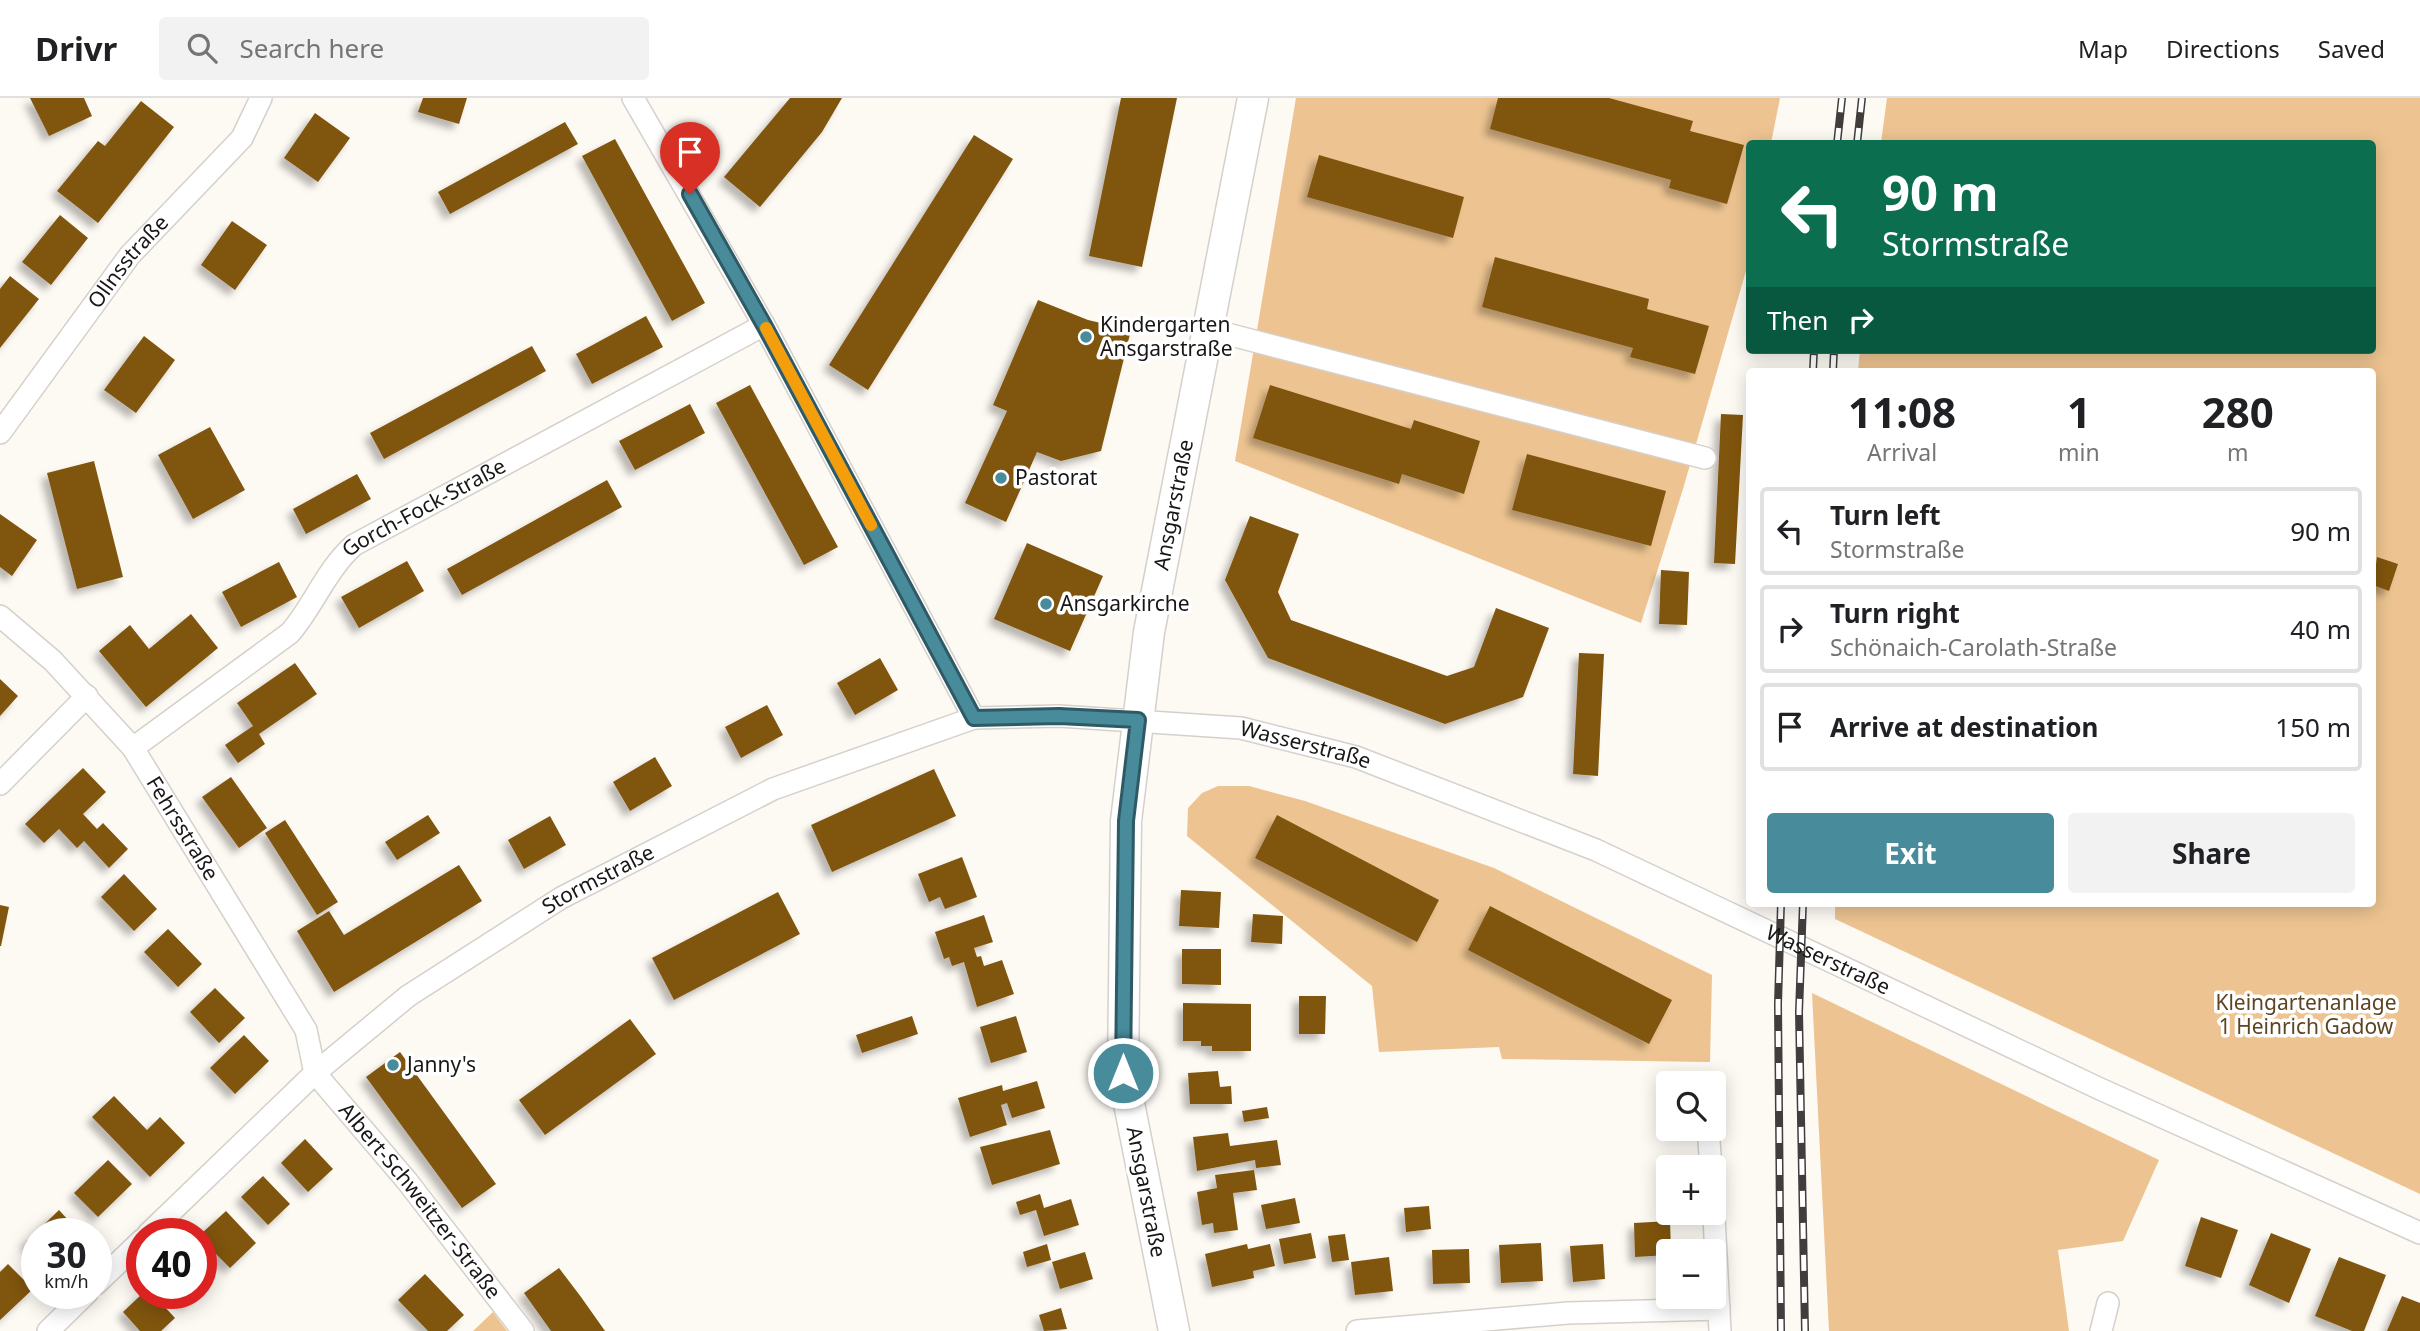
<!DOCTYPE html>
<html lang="en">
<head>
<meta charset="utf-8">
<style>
  :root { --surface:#fff; --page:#f2f2f2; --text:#202124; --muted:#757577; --line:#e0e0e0; --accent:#488b9b }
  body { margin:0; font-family:"Noto Sans",sans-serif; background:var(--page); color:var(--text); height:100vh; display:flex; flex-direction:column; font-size:26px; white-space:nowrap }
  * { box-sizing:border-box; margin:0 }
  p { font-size:23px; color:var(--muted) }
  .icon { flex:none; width:38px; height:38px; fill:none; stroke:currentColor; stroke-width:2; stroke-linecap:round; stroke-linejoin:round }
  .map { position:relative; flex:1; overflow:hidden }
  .sheet { position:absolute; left:1746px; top:270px; width:630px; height:539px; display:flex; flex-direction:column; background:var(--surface); border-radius:7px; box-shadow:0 4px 18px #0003 }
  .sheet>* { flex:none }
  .hud { position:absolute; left:1746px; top:42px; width:630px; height:214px; border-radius:7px; box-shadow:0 4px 18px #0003; background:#0b6e4f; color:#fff; overflow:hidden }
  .controls { position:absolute; left:1656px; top:973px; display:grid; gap:14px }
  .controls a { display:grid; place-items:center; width:70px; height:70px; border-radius:7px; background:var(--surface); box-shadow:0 4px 18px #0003; font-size:35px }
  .speed { position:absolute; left:21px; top:1120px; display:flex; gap:14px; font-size:35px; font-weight:700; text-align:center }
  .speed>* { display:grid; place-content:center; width:91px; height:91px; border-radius:50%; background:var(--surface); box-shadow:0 4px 18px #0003; line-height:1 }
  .speed small { font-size:18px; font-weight:400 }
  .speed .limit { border:10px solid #d22; background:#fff; color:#111 }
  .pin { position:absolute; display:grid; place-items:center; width:60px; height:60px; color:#fff; margin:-72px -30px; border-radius:50% 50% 50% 0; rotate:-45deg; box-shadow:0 0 7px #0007 }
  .pin .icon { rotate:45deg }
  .me { position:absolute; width:77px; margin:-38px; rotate:0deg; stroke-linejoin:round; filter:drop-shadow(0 0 5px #0008) }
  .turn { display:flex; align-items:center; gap:24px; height:147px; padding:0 21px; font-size:32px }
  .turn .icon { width:91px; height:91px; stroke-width:2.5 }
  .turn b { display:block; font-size:49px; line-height:60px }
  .then { display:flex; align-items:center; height:66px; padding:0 21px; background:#0003; gap:14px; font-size:26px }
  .eta { display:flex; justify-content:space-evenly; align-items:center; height:119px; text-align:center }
  .eta b { font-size:42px; font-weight:700; line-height:49px }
  .button { display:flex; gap:14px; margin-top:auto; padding:14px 21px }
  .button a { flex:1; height:80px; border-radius:7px; background:var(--accent); color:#fff; font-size:28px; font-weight:700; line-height:80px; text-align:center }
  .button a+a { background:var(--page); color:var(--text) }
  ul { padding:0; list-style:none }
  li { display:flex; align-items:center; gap:21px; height:88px; margin:0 14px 10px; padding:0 7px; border:4px solid var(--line); border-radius:7px }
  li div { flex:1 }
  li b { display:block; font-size:26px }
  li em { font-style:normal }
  header { display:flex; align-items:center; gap:42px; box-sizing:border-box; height:98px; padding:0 35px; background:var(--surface); border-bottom:2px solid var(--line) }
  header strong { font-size:33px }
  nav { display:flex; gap:38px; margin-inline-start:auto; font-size:24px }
  .search { width:490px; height:63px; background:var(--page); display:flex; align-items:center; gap:18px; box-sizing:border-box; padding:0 24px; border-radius:7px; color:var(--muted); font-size:26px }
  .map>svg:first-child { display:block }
  .green { fill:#edc491 }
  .building { fill:#80550f; filter:url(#shadow) }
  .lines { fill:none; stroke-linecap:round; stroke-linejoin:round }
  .street-casing { stroke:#d5d0cb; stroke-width:24 }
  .secondary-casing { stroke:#d5d0cb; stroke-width:33 }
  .street { stroke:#fff; stroke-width:21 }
  .secondary { stroke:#fff; stroke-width:30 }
  .rail-casing { stroke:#403d3c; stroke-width:8 }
  .rail { stroke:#fff; stroke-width:5; stroke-dasharray:16; stroke-linecap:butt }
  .route-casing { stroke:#2f5a65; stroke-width:18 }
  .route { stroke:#488b9b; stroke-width:12 }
  .slow { stroke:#f59e0b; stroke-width:12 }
  .poi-dot { fill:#488b9b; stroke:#fff; stroke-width:2.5 }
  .labels { text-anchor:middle; stroke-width:7; stroke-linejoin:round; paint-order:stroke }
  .street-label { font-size:21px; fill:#191716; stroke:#fff }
  .poi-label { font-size:21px; fill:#191716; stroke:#fff; text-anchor:start }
  .park-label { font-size:21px; fill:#5d4422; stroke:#fff }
</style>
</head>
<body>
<header>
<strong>Drivr</strong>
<div class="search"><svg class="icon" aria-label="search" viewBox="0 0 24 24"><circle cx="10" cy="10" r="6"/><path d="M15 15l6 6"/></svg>Search here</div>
<nav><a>Map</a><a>Directions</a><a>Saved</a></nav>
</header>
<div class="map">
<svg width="2420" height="1233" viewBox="0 0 2420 1233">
  <defs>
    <filter id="shadow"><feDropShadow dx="-6" dy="6" stdDeviation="3.5" flood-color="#0004"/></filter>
  </defs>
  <rect width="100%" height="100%" fill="#fdf9f3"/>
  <!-- green -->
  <path class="green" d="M 1296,0 L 1780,0 L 1771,45 L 1750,46 L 1748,166 L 1683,391 L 1641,525 L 1235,363 Z
    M 1887,0 L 2420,0 L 2420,1096 L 1835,821 L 1835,805 L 2373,805 L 2373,273 L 1858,273 L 1860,252 L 2373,252 L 2373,46 L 1881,45 Z
    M 1218,688 L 1249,688 L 1305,703 L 1494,770 L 1712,877 L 1710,964 L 1502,961 L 1499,949 L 1379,954 L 1372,888 L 1187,738 L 1188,710 L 1202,695 Z
    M 1812,895 L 2159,1062 L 2123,1143 L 2058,1152 L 2069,1233 L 1829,1233 Z
    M 493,1214 L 507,1233 L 473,1233 Z"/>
  <!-- building -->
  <path class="building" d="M 30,0 L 84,0 L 92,18 L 49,38 Z
    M 423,0 L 467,0 L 459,26 L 418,14 Z
    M 790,0 L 842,0 L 822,34 L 760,109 L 724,79 Z
    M 1121,0 L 1177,0 L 1142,169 L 1089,158 Z
    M 1498,0 L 1609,0 L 1693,23 L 1690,33 L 1744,47 L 1727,106 L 1669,90 L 1671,82 L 1490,31 Z
    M 141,3 L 174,29 L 98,125 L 57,93 L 98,43 L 105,48 Z
    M 315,15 L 350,40 L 318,84 L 284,60 Z
    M 565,24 L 578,46 L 450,116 L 438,94 Z
    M 974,37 L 1013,61 L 868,292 L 829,267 Z
    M 615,41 L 705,205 L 672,223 L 582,58 Z
    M 1319,57 L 1464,99 L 1453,140 L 1307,99 Z
    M 60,117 L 88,140 L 51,187 L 22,164 Z
    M 232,123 L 267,147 L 235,192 L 201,167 Z
    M 1495,159 L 1649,201 L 1647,211 L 1709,228 L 1695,276 L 1630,259 L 1633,250 L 1482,209 Z
    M 10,178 L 39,201 L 0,250 L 0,191 Z
    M 1038,202 L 1088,222 L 1131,232 L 1101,353 L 1061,363 L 1037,354 L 1006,424 L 965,405 L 1007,313 L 993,307 Z
    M 646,218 L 663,249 L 592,286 L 576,256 Z
    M 144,238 L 175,262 L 136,315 L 104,292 Z
    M 532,248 L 546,273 L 384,361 L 370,335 Z
    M 750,287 L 838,449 L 804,467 L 716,305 Z
    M 1270,287 L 1411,331 L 1414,322 L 1480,343 L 1464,396 L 1402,376 L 1399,386 L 1253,340 Z
    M 690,306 L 705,335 L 635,372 L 619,343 Z
    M 1721,316 L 1743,317 L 1735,466 L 1714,465 Z
    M 210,329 L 245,392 L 193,421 L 158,357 Z
    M 1527,356 L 1666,393 L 1651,448 L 1512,412 Z
    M 94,363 L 123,479 L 77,491 L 47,375 Z
    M 357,376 L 371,401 L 306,436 L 293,411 Z
    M 607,382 L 622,409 L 462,497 L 447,471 Z
    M 0,416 L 37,442 L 12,478 L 0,469 Z
    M 1250,418 L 1299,436 L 1278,494 L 1291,522 L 1447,578 L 1474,569 L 1496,510 L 1549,530 L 1523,599 L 1445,626 L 1268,560 L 1225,482 Z
    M 1027,445 L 1103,478 L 1070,553 L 994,521 Z
    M 2377,459 L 2398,466 L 2389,493 L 2373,487 Z
    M 407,463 L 424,493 L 359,530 L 341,499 Z
    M 279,464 L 297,499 L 241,529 L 222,494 Z
    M 1661,472 L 1689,474 L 1687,527 L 1659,526 Z
    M 191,516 L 218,550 L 146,609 L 99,553 L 130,527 L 149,551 Z
    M 1579,555 L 1604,556 L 1598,678 L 1573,676 Z
    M 880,560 L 898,592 L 855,617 L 837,585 Z
    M 295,565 L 317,596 L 259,636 L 265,646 L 238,665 L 225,647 L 253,628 L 237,605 Z
    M 0,581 L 18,598 L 0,618 Z
    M 767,607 L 783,637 L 741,660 L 725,629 Z
    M 655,659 L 672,688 L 630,713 L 613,684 Z
    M 83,670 L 106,694 L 83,716 L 97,731 L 103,725 L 128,751 L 109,770 L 84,743 L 77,750 L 59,731 L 44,745 L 25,726 Z
    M 934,671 L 956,718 L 832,774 L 811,727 Z
    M 231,679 L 267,730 L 239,750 L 202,699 Z
    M 428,717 L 440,735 L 397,762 L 385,744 Z
    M 1277,717 L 1439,802 L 1417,844 L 1255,760 Z
    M 550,718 L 566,747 L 524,771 L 508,742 Z
    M 285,722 L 338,804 L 317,817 L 265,735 Z
    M 962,759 L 977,799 L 945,811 L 940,799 L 929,804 L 918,776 Z
    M 459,767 L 482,803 L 334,894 L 297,833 L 329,813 L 344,837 Z
    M 124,776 L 157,811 L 134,833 L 101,799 Z
    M 1181,792 L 1221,794 L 1219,830 L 1179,828 Z
    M 778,794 L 800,836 L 674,902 L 652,860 Z
    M 0,807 L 9,809 L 1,848 L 0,848 Z
    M 1490,808 L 1672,902 L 1649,946 L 1468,852 Z
    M 1253,816 L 1283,818 L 1282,846 L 1251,844 Z
    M 984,817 L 993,844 L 974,850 L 977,859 L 981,858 L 984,868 L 1002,862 L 1014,896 L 977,909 L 964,864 L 952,868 L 949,859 L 944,861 L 935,834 Z
    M 168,831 L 202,866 L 178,889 L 144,854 Z
    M 1182,851 L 1221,851 L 1221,887 L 1182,886 Z
    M 215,890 L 245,920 L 219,945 L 190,914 Z
    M 1299,898 L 1326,898 L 1325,936 L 1299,936 Z
    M 1183,905 L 1251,906 L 1251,953 L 1212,953 L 1212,948 L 1201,948 L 1201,943 L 1183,943 Z
    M 912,918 L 918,936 L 862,955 L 856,937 Z
    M 1016,918 L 1027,954 L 991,965 L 980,929 Z
    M 630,921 L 656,956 L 545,1037 L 519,1002 Z
    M 244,937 L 269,963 L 235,996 L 210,970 Z
    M 400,954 L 496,1086 L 462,1110 L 366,979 Z
    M 1218,973 L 1220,989 L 1231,988 L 1232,1006 L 1190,1006 L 1188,975 Z
    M 1037,983 L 1045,1010 L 1012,1020 L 1007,1005 L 1001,1007 L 1007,1027 L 970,1039 L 958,1000 L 1002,987 L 1003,993 Z
    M 114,998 L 147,1032 L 160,1019 L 185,1045 L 150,1079 L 92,1019 Z
    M 1267,1009 L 1269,1020 L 1244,1024 L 1242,1013 Z
    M 1050,1032 L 1060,1066 L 992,1087 L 980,1049 Z
    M 1228,1035 L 1230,1048 L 1277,1042 L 1281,1067 L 1256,1070 L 1255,1062 L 1197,1073 L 1193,1039 Z
    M 305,1041 L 333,1071 L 308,1094 L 281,1065 Z
    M 108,1062 L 132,1086 L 98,1119 L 74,1095 Z
    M 1254,1072 L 1257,1092 L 1233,1095 L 1238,1132 L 1214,1135 L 1213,1125 L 1202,1127 L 1197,1094 L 1217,1090 L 1215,1077 Z
    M 263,1078 L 290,1106 L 268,1127 L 241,1099 Z
    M 1040,1096 L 1044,1110 L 1071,1101 L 1079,1127 L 1044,1138 L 1036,1112 L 1020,1117 L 1016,1104 Z
    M 1295,1100 L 1300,1125 L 1266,1131 L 1261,1107 Z
    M 1429,1108 L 1431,1131 L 1406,1134 L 1404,1110 Z
    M 59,1112 L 81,1136 L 37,1136 L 37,1155 L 26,1144 Z
    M 226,1113 L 256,1145 L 230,1170 L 201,1141 L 201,1136 Z
    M 2201,1119 L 2238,1132 L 2221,1180 L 2185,1168 Z
    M 1670,1123 L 1671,1153 L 1668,1153 L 1668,1157 L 1635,1159 L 1634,1125 Z
    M 1311,1135 L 1316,1160 L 1284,1166 L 1279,1141 Z
    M 2271,1135 L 2311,1151 L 2289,1205 L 2249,1187 Z
    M 1345,1136 L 1349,1162 L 1332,1164 L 1328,1138 Z
    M 1541,1145 L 1543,1183 L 1501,1185 L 1499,1147 Z
    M 1047,1146 L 1051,1162 L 1027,1169 L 1023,1154 Z
    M 1247,1146 L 1248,1151 L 1270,1146 L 1275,1168 L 1253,1173 L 1254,1180 L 1212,1189 L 1205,1156 Z
    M 1603,1146 L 1605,1181 L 1573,1184 L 1570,1148 Z
    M 1469,1151 L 1470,1185 L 1433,1186 L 1432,1152 Z
    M 1085,1154 L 1093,1181 L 1060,1191 L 1052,1164 Z
    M 1389,1159 L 1393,1193 L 1355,1197 L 1351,1164 Z
    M 2339,1159 L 2386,1177 L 2364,1233 L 2352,1233 L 2315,1218 Z
    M 8,1166 L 33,1191 L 0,1222 L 0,1174 Z
    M 559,1170 L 581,1199 L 605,1233 L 551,1233 L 524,1195 Z
    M 425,1176 L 464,1217 L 447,1233 L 428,1233 L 398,1202 Z
    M 143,1195 L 152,1195 L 175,1220 L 161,1233 L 140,1233 L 123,1214 Z
    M 177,1195 L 197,1195 L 186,1206 Z
    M 2402,1198 L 2420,1205 L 2420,1233 L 2387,1233 Z
    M 1061,1210 L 1067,1231 L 1044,1233 L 1039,1217 Z"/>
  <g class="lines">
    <!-- street casing -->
    <g class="street-casing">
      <g id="street">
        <path d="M 633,0 L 764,227 L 974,620"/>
        <path d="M 1208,231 L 1705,360"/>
        <path id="s1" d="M 0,335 L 130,157 L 242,40 L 261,0"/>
        <path id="s2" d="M 0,518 L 53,563 L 133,650 L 306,932 L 315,975 L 407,1083 L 523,1233"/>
        <path id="s3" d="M 133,650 L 290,535 C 314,507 326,472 354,447 L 764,227"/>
        <path d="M 0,686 L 87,598"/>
        <path d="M 1708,1031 L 1711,1069"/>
        <path d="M 1713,1100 L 1720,1233"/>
        <path id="s4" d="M 148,1136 L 315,975 L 408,898 L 561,800 L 773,691 L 974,620 L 1059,618 L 1241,630 L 1356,659 L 1596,752 L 2098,990 L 2420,1135"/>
        <path d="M 96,1186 L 142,1142"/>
        <path d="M 48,1233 L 87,1195"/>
        <path d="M 1357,1233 L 1568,1215 L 1719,1211"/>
        <path d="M 2101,1233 L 2108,1205"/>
      </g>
    </g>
    <!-- secondary casing -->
    <g class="secondary-casing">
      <g id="secondary">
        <path id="s5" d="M 1174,1233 L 1123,975 L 1126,723 L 1149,534 L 1253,0"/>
      </g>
    </g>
    <!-- street -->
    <use href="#street" class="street"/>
    <!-- secondary -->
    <use href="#secondary" class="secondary"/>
    <!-- rail casing -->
    <g class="rail-casing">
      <path id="rail" d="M 1837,46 L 1842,0
        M 1857,46 L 1862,0
        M 1813,273 L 1814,252
        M 1833,273 L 1834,252
        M 1781,805 L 1778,906 L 1781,1233
        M 1803,805 L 1799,914 L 1805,1233"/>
    </g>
    <!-- rail -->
    <use href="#rail" class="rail"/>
  </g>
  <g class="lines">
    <!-- route casing -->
    <g class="route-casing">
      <path id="route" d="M 690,96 L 764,227 L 974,620 L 1059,618 L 1138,622 L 1126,723 L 1123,975"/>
    </g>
    <!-- route -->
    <use href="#route" class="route"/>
    <!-- slow -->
    <path class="slow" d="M 766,230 L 871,427"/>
  </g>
  <!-- markers -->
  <g class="poi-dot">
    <circle cx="1086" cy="239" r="7"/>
    <circle cx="1001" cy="380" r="7"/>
    <circle cx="1046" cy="506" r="7"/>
    <circle cx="393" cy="967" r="7"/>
  </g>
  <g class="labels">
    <!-- street labels -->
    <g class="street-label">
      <text dy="7" stroke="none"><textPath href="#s1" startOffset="214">Ollnsstraße</textPath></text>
      <text dy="7" stroke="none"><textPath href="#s5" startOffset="835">Ansgarstraße</textPath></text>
      <text dy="7" stroke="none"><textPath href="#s3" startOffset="383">Gorch-Fock-Straße</textPath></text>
      <text dy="7" stroke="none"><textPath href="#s4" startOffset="1320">Wasserstraße</textPath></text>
      <text dy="7" stroke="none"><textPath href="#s2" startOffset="282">Fehrsstraße</textPath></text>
      <text dy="7" stroke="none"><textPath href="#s4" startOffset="576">Stormstraße</textPath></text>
      <text dy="7" stroke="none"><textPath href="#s4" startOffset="1886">Wasserstraße</textPath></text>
      <text transform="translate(1146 1094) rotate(79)" y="7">Ansgarstraße</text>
      <text dy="7" stroke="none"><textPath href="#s2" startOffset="728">Albert-Schweitzer-Straße</textPath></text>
    </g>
    <!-- poi labels -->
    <g class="poi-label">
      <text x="1100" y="234">Kindergarten<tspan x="1100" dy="24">Ansgarstraße</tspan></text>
      <text x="1015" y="387">Pastorat</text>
      <text x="1060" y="513">Ansgarkirche</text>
      <text x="407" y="974">Janny's</text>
    </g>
    <!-- park labels -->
    <g class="park-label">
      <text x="2306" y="912">Kleingartenanlage<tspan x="2306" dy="24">1 Heinrich Gadow</tspan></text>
    </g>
  </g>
</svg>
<div class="controls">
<a><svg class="icon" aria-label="search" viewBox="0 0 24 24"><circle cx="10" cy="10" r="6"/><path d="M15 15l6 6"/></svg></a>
<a>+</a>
<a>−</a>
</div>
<div class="speed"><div>30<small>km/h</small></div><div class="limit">40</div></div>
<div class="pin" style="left:690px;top:96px;background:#d93025"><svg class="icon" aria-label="arrive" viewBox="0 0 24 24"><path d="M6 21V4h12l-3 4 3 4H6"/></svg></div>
<svg class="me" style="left:1123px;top:975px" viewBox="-20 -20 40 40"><circle r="17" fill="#488b9b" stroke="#fff" stroke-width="3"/><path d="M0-11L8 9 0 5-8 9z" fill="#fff"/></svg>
<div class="hud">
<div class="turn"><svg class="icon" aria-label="left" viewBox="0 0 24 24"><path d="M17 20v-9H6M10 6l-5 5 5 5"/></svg><div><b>90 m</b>Stormstraße</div></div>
<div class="then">Then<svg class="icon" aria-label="right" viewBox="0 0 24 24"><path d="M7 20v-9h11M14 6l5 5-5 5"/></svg></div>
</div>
<section class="sheet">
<div class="eta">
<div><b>11:08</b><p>Arrival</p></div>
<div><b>1</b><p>min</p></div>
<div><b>280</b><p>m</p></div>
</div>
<ul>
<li><svg class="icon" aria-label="left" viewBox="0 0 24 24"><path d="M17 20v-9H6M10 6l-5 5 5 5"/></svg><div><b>Turn left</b><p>Stormstraße</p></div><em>90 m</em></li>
<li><svg class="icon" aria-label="right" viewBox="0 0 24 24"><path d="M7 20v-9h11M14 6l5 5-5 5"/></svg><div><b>Turn right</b><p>Schönaich-Carolath-Straße</p></div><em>40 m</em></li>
<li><svg class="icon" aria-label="arrive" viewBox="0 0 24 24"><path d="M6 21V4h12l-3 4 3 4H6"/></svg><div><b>Arrive at destination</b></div><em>150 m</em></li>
</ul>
<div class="button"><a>Exit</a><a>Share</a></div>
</section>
</div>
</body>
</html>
